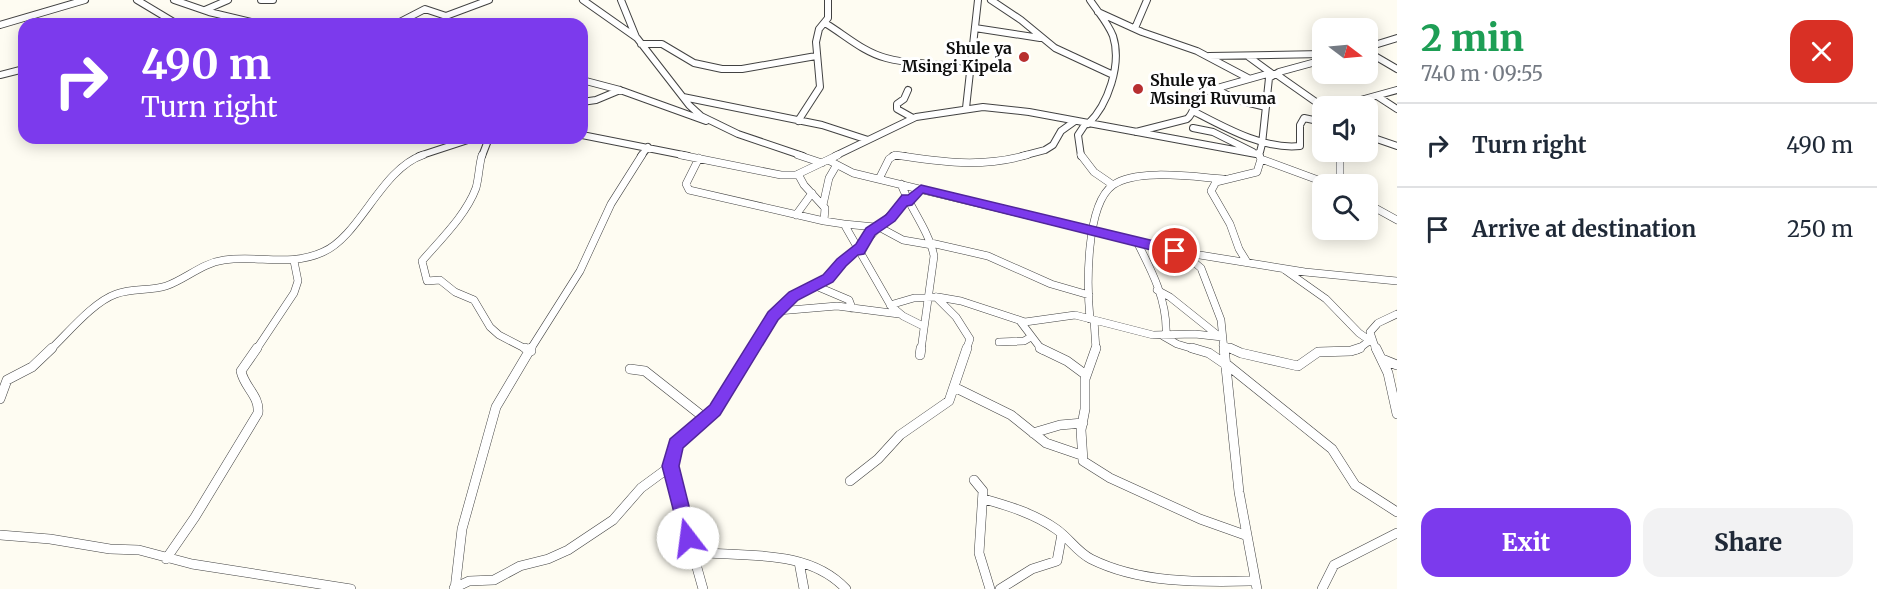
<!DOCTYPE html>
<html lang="en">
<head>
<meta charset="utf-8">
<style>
  :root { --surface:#fff; --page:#f2f2f3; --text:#1f2937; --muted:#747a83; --line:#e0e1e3; --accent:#7c3aed }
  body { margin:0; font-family:Merriweather,serif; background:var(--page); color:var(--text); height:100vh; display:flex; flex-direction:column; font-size:22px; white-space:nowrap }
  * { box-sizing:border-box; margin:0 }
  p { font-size:20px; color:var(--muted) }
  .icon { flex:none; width:33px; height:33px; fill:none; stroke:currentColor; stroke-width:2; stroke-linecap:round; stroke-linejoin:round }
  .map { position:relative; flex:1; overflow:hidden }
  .drawer { display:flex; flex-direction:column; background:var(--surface); width:480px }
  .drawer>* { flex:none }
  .hud { position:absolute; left:18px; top:18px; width:570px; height:126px; border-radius:18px; box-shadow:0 3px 15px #0003; background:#7c3aed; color:#fff; overflow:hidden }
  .needle { width:39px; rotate:106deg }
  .buttons { position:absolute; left:1312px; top:18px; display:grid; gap:12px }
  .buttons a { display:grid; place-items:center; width:66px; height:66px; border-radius:12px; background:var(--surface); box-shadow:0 3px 15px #0003; font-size:30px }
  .pin { position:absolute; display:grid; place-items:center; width:51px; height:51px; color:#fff; margin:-26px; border:3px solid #fff; border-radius:50%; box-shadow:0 2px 6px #0007 }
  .me { position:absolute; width:66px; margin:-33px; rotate:345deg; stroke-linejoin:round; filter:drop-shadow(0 0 4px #0008) }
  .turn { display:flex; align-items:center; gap:21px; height:126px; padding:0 24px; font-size:27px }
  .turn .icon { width:78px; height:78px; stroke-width:2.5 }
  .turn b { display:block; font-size:42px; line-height:51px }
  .round { display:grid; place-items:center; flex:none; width:63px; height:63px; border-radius:18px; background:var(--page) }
  .overview { display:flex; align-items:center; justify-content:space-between; height:102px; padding:0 24px }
  h1 { font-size:36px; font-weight:800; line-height:45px; color:#1e9e55 }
  .primary-button { display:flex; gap:12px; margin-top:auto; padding:12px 24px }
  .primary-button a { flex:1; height:69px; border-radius:18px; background:var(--accent); color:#fff; font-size:24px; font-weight:800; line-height:69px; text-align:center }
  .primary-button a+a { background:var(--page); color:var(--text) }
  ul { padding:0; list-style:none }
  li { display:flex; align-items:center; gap:18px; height:84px; padding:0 24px; border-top:2px solid var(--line) }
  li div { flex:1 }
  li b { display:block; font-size:22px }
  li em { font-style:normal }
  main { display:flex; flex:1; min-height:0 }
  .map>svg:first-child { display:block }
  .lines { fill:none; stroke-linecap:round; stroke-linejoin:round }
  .street-far2-casing { stroke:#424242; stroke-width:8 }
  .street-far1-casing { stroke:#424242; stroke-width:8 }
  .street-casing { stroke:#424242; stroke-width:10 }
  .street-far2 { stroke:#fff; stroke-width:6 }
  .street-far1 { stroke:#fff; stroke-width:7 }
  .street { stroke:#fff; stroke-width:9 }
  .route { fill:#7c3aed; stroke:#51269a; stroke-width:1.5 }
  .poi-dot { fill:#b72f30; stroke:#fff; stroke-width:2 }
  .labels { text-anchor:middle; stroke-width:6; stroke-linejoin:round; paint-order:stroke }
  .far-poi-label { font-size:16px; font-weight:bold; fill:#0f0f0f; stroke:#fff; text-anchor:end }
</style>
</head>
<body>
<main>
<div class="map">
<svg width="1397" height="589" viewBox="0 0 1397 589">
  <rect width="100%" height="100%" fill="#fefcf2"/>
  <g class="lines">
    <!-- street-far2 casing -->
    <g class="street-far2-casing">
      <path id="street-far2" d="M 137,0 L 177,24
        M 174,0 L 209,12 L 260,24
        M 261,0 L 273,0
        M 583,0 L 637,38 L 689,105 L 701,116 L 738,134 L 803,156
        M 621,0 L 636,37
        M 991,0 L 1021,20 L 1055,48 L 1111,74
        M 205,10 L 228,0
        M 1098,12 L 1142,32 L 1197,51 L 1248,78
        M 825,23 C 845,35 863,52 886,58 C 913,66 942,61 969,71
        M 396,24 L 425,9 L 446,16 L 489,0
        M 0,25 L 85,0
        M 975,28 L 1040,38
        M 1135,28 L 1147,0
        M 641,44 L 662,44 L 694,63 L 722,69 L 742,69 L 816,56
        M 1368,47 L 1397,38
        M 1368,52 L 1397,69
        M 1209,56 L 1323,54
        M 1249,57 L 1271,73
        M 0,75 L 24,69
        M 582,80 L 620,90 L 706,121
        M 1214,88 L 1237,100 L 1266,107
        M 908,90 L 904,99 L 897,104 L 897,109 L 913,118
        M 1377,96 L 1397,109
        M 683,97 L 822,125 L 868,140
        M 582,102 L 596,100 L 620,90
        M 1339,106 L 1397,90
        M 966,108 L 978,0
        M 1193,111 C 1224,127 1264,150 1300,146 L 1300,125 L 1304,118 L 1323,122
        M 798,121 L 820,87 L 816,42 L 819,29 L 828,18 L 828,0
        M 1088,124 C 1108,105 1122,64 1113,36 C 1108,23 1098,12 1090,0
        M 1193,128 L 1213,132 L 1253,152
        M 1136,132 L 1187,119 C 1196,112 1193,99 1203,92 L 1267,74 L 1276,74 L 1323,107
        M 582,135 L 688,156
        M 1368,136 L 1397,146
        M 1340,152 L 1340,156
        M 1259,154 L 1260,156
        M 419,156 L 474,138
        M 482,156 L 489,138
        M 641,156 L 648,147
        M 835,156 L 916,117 L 983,107 L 1029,112 L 1256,154 L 1260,152 L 1262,144 L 1269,78 L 1279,72 L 1323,60
        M 893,156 L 904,156
        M 1022,156 L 1045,150 L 1053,145 L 1061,131 L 1075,121
        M 1081,156 L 1078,135 L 1086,123"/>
    </g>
    <!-- street-far1 casing -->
    <g class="street-far1-casing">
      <path id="street-far1" d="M 482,155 C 479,165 479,177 476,188 C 466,215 441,239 422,261 L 427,281 L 440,280 L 455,292 L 474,300 L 490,327 L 499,335 L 528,350
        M 681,155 L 781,175 L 796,175 L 838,155
        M 798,155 L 822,163
        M 1081,155 L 1094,172 L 1113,185
        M 1340,155 L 1340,184
        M 699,158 L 686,184 L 689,190 L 824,221
        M 1261,159 L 1329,184
        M 828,160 L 853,173 L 1175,251 L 1305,272 L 1397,281
        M 798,174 L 804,185 L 825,208 L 824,221 L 844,224 L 891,306 L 903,316 L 923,326
        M 879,179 L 889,159 L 895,155 C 941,162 981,168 1027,155
        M 901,184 C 910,208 929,231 934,256 L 921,350
        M 1368,204 L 1397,220
        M 823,205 L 829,178 L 836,166
        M 796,215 L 812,193
        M 844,224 L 875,227
        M 877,226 L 903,240 L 932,245
        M 1137,242 C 1152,271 1168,302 1166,336
        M 931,243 L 988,256 L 1051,284 L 1089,295
        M 859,251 C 872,230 891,217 906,198
        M 1185,255 L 1201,268 L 1221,320 L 1224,350
        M 1247,262 L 1239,249 L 1230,224 L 1211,191 L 1216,182 L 1257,172 L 1261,159 L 1259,155
        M 1285,270 L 1326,299 L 1359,333 L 1372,342
        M 816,286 L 849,300 L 852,308
        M 1157,290 L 1170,297 L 1220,337
        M 936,297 L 956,317 L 970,339 L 966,350
        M 890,305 L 914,298 L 938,297 L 961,301 L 1025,322 L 1075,315 L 1153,335 L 1195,334 L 1222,337
        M 778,311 L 837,306 L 899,314
        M 1090,319 C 1087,288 1085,205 1113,185 C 1137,168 1195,177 1223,179
        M 1094,320 L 1096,350
        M 1020,321 L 1042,350
        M 1163,336 L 1177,344 L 1197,350
        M 999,342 L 1024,341 L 1031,337
        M 1223,345 L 1233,350
        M 50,350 C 68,333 93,302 116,294 C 132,288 150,291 166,286 C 186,279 202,263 224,260 C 258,255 290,267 323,252 C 360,236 381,169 423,155
        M 256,350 L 294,293 L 298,281 L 294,261
        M 530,350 L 580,271 L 611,204 L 642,155
        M 752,350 L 773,316 L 794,296 L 828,279 L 841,262 L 858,248
        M 1357,350 L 1369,341
        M 1376,350 L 1370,332 L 1378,323 L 1397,314"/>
    </g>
    <!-- street casing -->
    <g class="street-casing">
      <path id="street" d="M 525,348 L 531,351
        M 1040,348 L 1067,361 L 1086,375
        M 1096,348 L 1085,379 L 1085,409 L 1081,430 L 1083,461 L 1110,478 L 1200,519 L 1245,535
        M 1192,348 L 1209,353 L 1225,364
        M 1224,348 L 1239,492 L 1257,589
        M 1230,348 L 1241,353 L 1298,366 L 1318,352 L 1351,351 L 1360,348
        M 1376,348 L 1388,373 L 1397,414
        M 920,355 L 921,348
        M 1382,359 L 1397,365
        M 1225,363 L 1332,449 L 1355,485 L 1397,512
        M 630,369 L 645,371 L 706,419
        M 954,387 L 1011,415 L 1046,443 L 1081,455
        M 0,399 L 7,380 L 32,367 L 52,348
        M 1033,433 L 1060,425 L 1083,423
        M 974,480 L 983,491 L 979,553 L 990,589
        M 850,481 L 878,459 L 900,435 L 949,401 L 967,348
        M 984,499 C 1009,506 1035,514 1056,529 C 1069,538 1077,552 1091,559 C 1141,584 1201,582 1255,581
        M 0,535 L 50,539 L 110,549 L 139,550 L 192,564 L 351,589
        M 692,552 C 744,557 808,548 846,589
        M 166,559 L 195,517 L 258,413 C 260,396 244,387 241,371 L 257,348
        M 799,562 L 804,589
        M 454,588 L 469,581 L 494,580 L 520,566 L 548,559 L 568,550 L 613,520 L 641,488 L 671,466
        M 455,589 L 462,529 L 496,407 L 531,348
        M 703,589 L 674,486 L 671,466 L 675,446 L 715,410 L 753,348
        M 1000,589 L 1032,569 L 1057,561 L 1062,534
        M 1322,589 L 1334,565 L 1397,533"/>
    </g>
    <!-- street-far2 -->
    <use href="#street-far2" class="street-far2"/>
    <!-- street-far1 -->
    <use href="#street-far1" class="street-far1"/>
    <!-- street -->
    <use href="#street" class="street"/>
  </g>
  <!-- route -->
  <path class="route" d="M 921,185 L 1175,246 L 1182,251 L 1175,256 L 923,193 L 912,205 L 907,206 L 895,221 L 875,235 L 864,254 L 858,255 L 846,266 L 833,282 L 798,300 L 778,320 L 720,415 L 683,448 L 679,466 L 697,538 L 694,544 L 688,546 L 682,544 L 662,466 L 670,439 L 710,405 L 768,312 L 789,292 L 823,275 L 837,259 L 856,244 L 866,228 L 886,215 L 902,195 L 908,195 Z"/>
  <!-- markers -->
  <g class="poi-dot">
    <circle cx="1024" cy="57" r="6"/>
    <circle cx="1138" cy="89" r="6"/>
  </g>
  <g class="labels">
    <!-- far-poi labels -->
    <g class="far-poi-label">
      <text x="1012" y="54">Shule ya<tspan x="1012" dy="18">Msingi Kipela</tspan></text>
      <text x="1150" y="86" text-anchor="start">Shule ya<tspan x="1150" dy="18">Msingi Ruvuma</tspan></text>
    </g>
  </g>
</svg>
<div class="buttons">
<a><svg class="needle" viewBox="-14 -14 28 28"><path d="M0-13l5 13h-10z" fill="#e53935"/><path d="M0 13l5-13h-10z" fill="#747a83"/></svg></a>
<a><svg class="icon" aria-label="sound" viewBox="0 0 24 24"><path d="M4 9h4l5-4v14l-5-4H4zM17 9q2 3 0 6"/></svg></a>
<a><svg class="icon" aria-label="search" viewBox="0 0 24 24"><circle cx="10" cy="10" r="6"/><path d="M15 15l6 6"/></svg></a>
</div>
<div class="pin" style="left:1175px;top:251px;background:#d93025"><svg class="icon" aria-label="arrive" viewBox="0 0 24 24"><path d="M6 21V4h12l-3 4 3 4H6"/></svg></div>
<svg class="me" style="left:688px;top:538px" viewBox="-20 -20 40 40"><circle r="19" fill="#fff"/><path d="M0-13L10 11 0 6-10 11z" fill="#7c3aed"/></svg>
<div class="hud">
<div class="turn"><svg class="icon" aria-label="right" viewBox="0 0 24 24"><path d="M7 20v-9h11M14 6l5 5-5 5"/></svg><div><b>490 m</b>Turn right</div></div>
</div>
</div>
<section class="drawer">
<div class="overview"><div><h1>2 min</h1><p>740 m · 09:55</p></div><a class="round" style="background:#d93025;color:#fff"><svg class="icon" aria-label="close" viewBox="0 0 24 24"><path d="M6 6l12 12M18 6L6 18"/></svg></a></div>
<ul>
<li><svg class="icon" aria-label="right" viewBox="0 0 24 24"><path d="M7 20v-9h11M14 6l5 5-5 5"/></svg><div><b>Turn right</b></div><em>490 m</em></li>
<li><svg class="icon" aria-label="arrive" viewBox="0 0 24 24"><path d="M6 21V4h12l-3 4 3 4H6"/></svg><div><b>Arrive at destination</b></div><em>250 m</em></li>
</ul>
<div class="primary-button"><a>Exit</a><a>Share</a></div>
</section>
</main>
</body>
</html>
